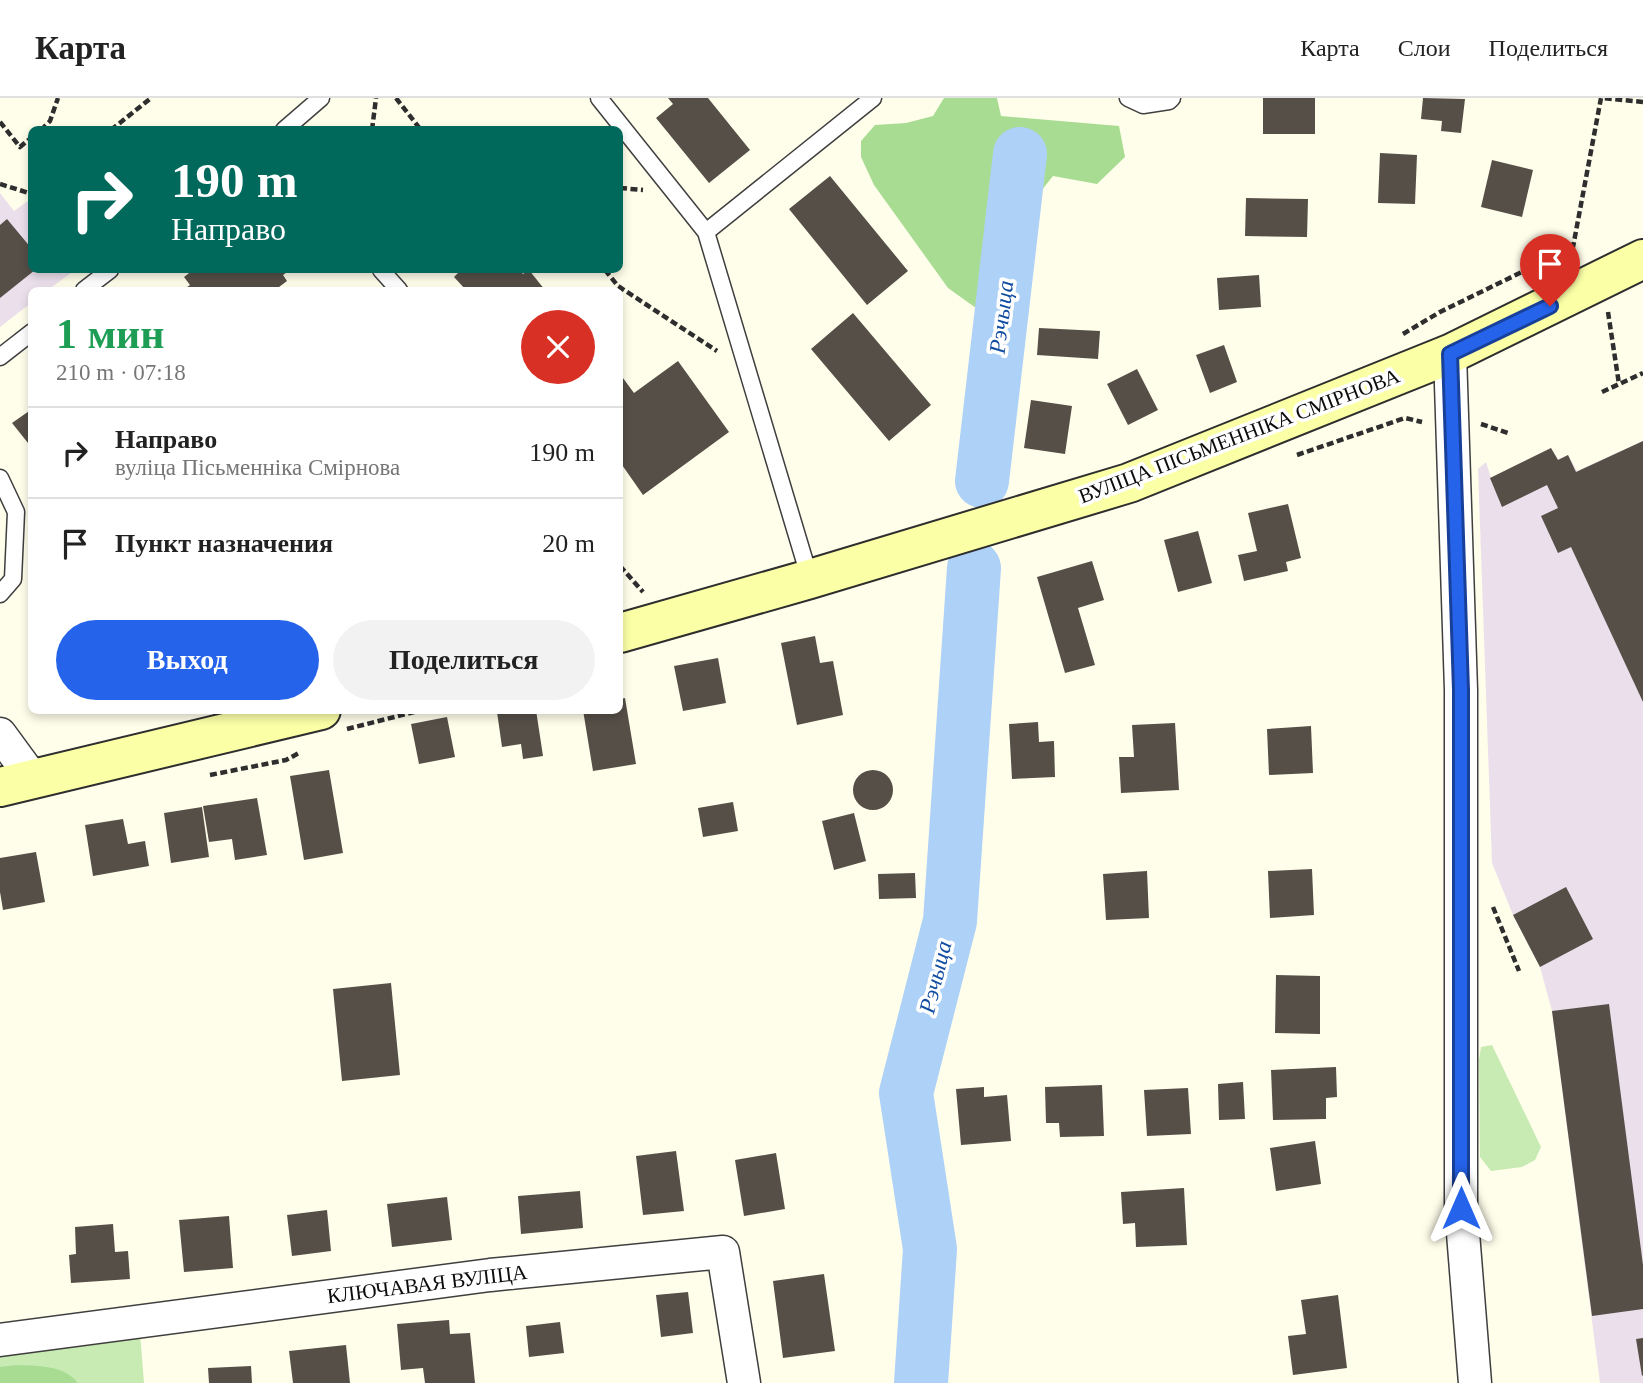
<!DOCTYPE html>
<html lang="ru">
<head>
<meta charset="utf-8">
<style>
  :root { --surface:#fff; --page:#f2f2f2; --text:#222; --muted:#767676; --line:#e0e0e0; --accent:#2563eb }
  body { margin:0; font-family:Georgia,serif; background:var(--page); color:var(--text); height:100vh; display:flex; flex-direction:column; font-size:26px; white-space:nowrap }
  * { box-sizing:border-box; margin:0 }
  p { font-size:23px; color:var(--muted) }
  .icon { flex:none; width:38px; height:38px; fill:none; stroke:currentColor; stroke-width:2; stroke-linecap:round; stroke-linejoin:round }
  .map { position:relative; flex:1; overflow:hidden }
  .sheet { position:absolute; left:28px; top:189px; width:595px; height:427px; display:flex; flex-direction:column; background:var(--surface); border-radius:10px; box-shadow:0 4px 10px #0003 }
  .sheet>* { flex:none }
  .guide { position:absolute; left:28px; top:28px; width:595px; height:147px; border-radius:10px; box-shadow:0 4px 10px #0003; background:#00695c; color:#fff; overflow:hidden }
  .pin { position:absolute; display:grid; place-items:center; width:60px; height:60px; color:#fff; margin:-72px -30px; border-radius:50% 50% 50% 0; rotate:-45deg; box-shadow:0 0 7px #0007 }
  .pin .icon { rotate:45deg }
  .me { position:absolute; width:77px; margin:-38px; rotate:0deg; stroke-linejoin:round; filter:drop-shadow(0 0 5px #0008) }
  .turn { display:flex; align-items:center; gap:24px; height:147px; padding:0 28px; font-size:32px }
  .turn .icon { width:91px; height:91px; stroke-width:2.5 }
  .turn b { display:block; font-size:49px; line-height:60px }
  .round { display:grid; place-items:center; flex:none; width:74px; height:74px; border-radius:37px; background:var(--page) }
  .headline { display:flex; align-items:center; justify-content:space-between; height:119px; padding:0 28px }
  h1 { font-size:42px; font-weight:800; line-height:52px; color:#1e9e55 }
  .cta { display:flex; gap:14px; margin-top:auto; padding:14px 28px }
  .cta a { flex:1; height:80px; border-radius:42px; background:var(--accent); color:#fff; font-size:28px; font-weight:800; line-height:80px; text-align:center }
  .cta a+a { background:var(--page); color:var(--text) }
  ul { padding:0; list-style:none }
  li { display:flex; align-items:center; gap:21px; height:91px; padding:0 28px; border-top:2px solid var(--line) }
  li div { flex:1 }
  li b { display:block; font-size:26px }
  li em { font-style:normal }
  header { display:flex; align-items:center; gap:42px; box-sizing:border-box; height:98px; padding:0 35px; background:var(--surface); border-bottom:2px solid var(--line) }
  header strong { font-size:33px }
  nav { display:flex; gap:38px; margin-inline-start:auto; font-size:24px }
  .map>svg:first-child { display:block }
  .industrial { fill:#ebdfeb }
  .green { fill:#c8eab3 }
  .forest { fill:#a8dc92 }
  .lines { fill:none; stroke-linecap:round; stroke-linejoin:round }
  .river { stroke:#aed1f8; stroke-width:54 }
  .building { fill:#554f48 }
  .service-casing { stroke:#3f3f3f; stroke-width:19 }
  .minor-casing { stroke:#3f3f3f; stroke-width:35 }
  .secondary-casing { stroke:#2e2e2e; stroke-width:42 }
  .path { stroke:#2e2e2e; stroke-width:4.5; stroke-dasharray:7 3.5; stroke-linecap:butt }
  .service { stroke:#fff; stroke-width:16 }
  .minor { stroke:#fff; stroke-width:32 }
  .secondary { stroke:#fbffa6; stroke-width:38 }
  .route-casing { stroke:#184099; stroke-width:18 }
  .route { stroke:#2563eb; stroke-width:12 }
  .labels { text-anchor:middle; stroke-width:7; stroke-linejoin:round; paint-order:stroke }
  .street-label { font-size:21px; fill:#0c0c0c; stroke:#fff }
  .water-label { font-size:23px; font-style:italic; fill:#114da1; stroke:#fff }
</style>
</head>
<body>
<header>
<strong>Карта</strong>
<nav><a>Карта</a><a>Слои</a><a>Поделиться</a></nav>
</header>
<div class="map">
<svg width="1643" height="1285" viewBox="0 0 1643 1285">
  <rect width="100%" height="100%" fill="#fffeeb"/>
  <!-- industrial -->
  <path class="industrial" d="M 0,95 L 14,113 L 28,103 L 31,108 L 32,172 L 75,172 L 48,192 L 32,192 L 31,205 L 0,229 Z
    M 1643,343 L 1643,1285 L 1600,1285 L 1552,913 L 1540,869 L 1513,817 L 1492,765 L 1478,371 L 1486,364 L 1491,380 L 1551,350 L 1558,361 L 1568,357 L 1577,373 Z"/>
  <!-- green -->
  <path class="green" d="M 1492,947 L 1541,1049 L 1535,1062 L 1522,1069 L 1491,1073 L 1480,1059 L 1479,962 L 1481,949 Z
    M 140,1235 L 144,1285 L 0,1285 L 0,1249 Z"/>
  <!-- forest -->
  <path class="forest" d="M 944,0 L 997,0 L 1001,18 L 1119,28 L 1125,59 L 1097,86 L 1053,78 L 1037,98 L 1028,175 L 1018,202 L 983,215 L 948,190 L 874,87 L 861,59 L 861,43 L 875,27 L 906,25 L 933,18 Z
    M 18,1267 C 40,1268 63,1267 78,1285 L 0,1285 L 0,1269 Z"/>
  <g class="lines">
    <!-- river -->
    <path class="river" d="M 982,383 L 1020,56
      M 921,1285 L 930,1151 L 906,995 L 950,823 L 974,470"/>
  </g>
  <!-- building -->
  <path class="building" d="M 668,0 L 708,0 L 750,52 L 709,85 L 656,20 L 673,6 Z
    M 1263,0 L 1315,0 L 1315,36 L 1263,36 Z
    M 1423,0 L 1465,1 L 1461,35 L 1441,33 L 1442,23 L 1421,21 Z
    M 1380,55 L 1417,57 L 1415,106 L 1378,105 Z
    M 1492,62 L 1533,72 L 1522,119 L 1481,109 Z
    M 830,78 L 908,173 L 867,207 L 789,111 Z
    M 1246,100 L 1308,101 L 1307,139 L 1245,138 Z
    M 7,121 L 32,151 L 32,172 L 35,172 L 0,200 L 0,127 Z
    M 193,172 L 290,172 L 283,177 L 287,183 L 275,192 L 183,192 L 190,187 L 184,179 Z
    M 455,172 L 519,172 L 523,176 L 529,172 L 545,192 L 466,192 L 454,179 L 458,175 Z
    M 1259,177 L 1261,209 L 1219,212 L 1217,180 Z
    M 853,215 L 931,307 L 889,343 L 811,251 Z
    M 1039,230 L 1100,233 L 1098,261 L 1037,257 Z
    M 1224,247 L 1237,284 L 1210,295 L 1196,257 Z
    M 678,263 L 729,334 L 643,397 L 620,364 L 620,276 L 634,295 Z
    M 1137,271 L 1158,312 L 1128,327 L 1107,286 Z
    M 1031,302 L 1072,308 L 1065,356 L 1024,350 Z
    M 32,311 L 32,350 L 12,325 Z
    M 1643,343 L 1643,604 L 1571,449 L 1558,455 L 1541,418 L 1558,410 L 1547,387 L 1502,409 L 1490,380 L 1551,350 L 1558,362 L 1568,357 L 1576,374 Z
    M 1288,406 L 1301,460 L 1286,464 L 1288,473 L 1244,483 L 1238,457 L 1257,453 L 1248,415 Z
    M 1198,433 L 1212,485 L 1178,494 L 1164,442 Z
    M 1092,463 L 1104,502 L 1078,510 L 1095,567 L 1065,575 L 1037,479 Z
    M 815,538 L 820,565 L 833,563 L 843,617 L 797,627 L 781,545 Z
    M 718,560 L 726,605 L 683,613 L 674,568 Z
    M 625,600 L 636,666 L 593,673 L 583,612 L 620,612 L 620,601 Z
    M 504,612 L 536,612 L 543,658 L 523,661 L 521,646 L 502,649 L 497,614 Z
    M 447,619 L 455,659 L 419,666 L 411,626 Z
    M 1038,624 L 1039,644 L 1054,643 L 1055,679 L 1012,681 L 1009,626 Z
    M 1175,625 L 1179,692 L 1121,695 L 1119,659 L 1134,659 L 1132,627 Z
    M 1311,628 L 1313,675 L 1269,677 L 1267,631 Z
    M853 692a20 20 0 1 1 40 0a20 20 0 1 1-40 0Z
    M 329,672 L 343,755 L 304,762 L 290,678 Z
    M 257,700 L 267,757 L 235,762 L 232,741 L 209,744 L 203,708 Z
    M 733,704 L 738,733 L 703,739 L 698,710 Z
    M 202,709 L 209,759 L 171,765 L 164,715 Z
    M 854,715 L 866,763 L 834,772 L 822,723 Z
    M 123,721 L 128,746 L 145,743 L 149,768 L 93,778 L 85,727 Z
    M 36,754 L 45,804 L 3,812 L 0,794 L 0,760 Z
    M 1312,771 L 1314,817 L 1270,820 L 1268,773 Z
    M 1147,773 L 1149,820 L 1106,822 L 1103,776 Z
    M 915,775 L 916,800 L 879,801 L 878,776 Z
    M 1566,789 L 1593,841 L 1540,869 L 1513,817 Z
    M 1276,877 L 1320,878 L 1320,936 L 1275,935 Z
    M 391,885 L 400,977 L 342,983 L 333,891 Z
    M 1609,906 L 1643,1167 L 1643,1211 L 1592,1218 L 1552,913 Z
    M 1336,969 L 1337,999 L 1326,1000 L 1326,1021 L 1273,1022 L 1271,972 Z
    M 1243,984 L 1245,1021 L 1219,1022 L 1218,986 Z
    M 1102,987 L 1104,1038 L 1060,1039 L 1059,1025 L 1046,1025 L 1045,989 Z
    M 984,989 L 984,999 L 1007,997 L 1011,1043 L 961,1047 L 956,991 Z
    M 1188,990 L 1191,1036 L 1147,1038 L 1144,992 Z
    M 1315,1043 L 1321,1086 L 1276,1093 L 1270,1050 Z
    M 676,1053 L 684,1113 L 643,1117 L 636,1058 Z
    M 776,1055 L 785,1111 L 744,1118 L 735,1062 Z
    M 1184,1090 L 1187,1147 L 1136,1149 L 1135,1125 L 1123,1126 L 1121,1094 Z
    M 580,1093 L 583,1130 L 521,1136 L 518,1098 Z
    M 447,1099 L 452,1142 L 392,1149 L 387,1106 Z
    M 327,1112 L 331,1153 L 292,1158 L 287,1117 Z
    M 229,1118 L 233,1170 L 184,1174 L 179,1122 Z
    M 113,1126 L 115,1154 L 128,1153 L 130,1181 L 71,1185 L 69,1157 L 76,1156 L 75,1129 Z
    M 824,1176 L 835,1253 L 783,1260 L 773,1183 Z
    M 688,1194 L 693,1235 L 661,1239 L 656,1197 Z
    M 1338,1197 L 1347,1270 L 1293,1277 L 1288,1238 L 1306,1236 L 1301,1202 Z
    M 449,1222 L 450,1236 L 470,1235 L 475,1285 L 425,1285 L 423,1270 L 401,1272 L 397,1226 Z
    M 560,1224 L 564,1255 L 529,1259 L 526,1228 Z
    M 1643,1240 L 1643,1277 L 1642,1278 L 1636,1241 Z
    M 346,1247 L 350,1285 L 293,1285 L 289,1253 Z
    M 251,1268 L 252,1285 L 209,1285 L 208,1270 Z"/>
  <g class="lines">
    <!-- service casing -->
    <g class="service-casing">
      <path id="service" d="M 599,0 L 706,134 L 810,481
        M 1128,0 L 1143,7 L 1169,3 L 1172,0
        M 284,32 L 321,0
        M 706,134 L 873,0
        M 381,172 L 399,192
        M 84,192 L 110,172
        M 0,259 L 32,234
        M 0,380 L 16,414 L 13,481 L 0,496"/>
    </g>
    <!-- minor casing -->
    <g class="minor-casing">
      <path id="minor" d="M 1450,256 L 1461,592 L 1461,1110 L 1475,1285
        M 0,636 L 33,681
        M 0,1242 L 490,1177 L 723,1154 L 744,1285"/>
    </g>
    <!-- secondary casing -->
    <g class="secondary-casing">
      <path id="secondary" d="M 620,535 L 810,481 L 1129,385 L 1450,256 L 1643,161
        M 0,689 L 321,612"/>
    </g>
    <!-- path -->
    <path class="path" d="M 396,0 L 421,32
      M 0,24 L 20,49 L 32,39
      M 41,32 L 50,23 L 58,0
      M 111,32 L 151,0
      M 372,32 L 376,0
      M 0,86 L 32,96
      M 620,90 L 643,92
      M 605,172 L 618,188 L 717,253
      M 1608,214 L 1619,286
      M 1403,236 L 1440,214 L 1573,149 L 1601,0 L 1643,4
      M 1602,294 L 1643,275
      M 1481,326 L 1508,335
      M 1297,357 L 1405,320 L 1422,324
      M 620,468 L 643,494
      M 347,631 L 422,612
      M 210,677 L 286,662 L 299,655
      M 1493,809 L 1519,873"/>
    <!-- service -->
    <use href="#service" class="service"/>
    <!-- minor -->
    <use href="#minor" class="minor"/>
    <!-- secondary -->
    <use href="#secondary" class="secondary"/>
  </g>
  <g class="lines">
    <!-- route casing -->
    <g class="route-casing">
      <path id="route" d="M 1461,1110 L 1461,592 L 1450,256 L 1550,208"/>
    </g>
    <!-- route -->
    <use href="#route" class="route"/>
  </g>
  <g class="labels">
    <!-- street labels -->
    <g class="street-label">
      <text transform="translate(1239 338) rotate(-21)" y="7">ВУЛІЦА ПІСЬМЕННІКА СМІРНОВА</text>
      <text transform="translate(427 1186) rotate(-7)" y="7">КЛЮЧАВАЯ ВУЛІЦА</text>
    </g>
    <!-- water labels -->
    <g class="water-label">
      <text transform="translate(1001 219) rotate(-83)" y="8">Рэчыца</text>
      <text transform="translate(935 879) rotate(-76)" y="8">Рэчыца</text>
    </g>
  </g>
</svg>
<div class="pin" style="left:1550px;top:208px;background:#d93025"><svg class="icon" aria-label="arrive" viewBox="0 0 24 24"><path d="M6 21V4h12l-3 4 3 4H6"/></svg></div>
<svg class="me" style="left:1461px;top:1110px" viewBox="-20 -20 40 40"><path d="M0-17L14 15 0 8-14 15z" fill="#2563eb" stroke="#fff" stroke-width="4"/></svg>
<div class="guide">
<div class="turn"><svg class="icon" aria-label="right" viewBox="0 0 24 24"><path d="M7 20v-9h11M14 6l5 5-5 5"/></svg><div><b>190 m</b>Направо</div></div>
</div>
<section class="sheet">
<div class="headline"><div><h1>1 мин</h1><p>210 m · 07:18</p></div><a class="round" style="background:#d93025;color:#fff"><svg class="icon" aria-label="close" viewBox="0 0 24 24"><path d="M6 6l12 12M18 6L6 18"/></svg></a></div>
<ul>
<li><svg class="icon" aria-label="right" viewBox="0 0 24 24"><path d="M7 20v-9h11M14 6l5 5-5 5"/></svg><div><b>Направо</b><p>вуліца Пісьменніка Смірнова</p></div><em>190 m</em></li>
<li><svg class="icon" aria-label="arrive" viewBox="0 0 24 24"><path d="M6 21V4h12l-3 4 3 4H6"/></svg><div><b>Пункт назначения</b></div><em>20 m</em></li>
</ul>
<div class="cta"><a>Выход</a><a>Поделиться</a></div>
</section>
</div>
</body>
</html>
